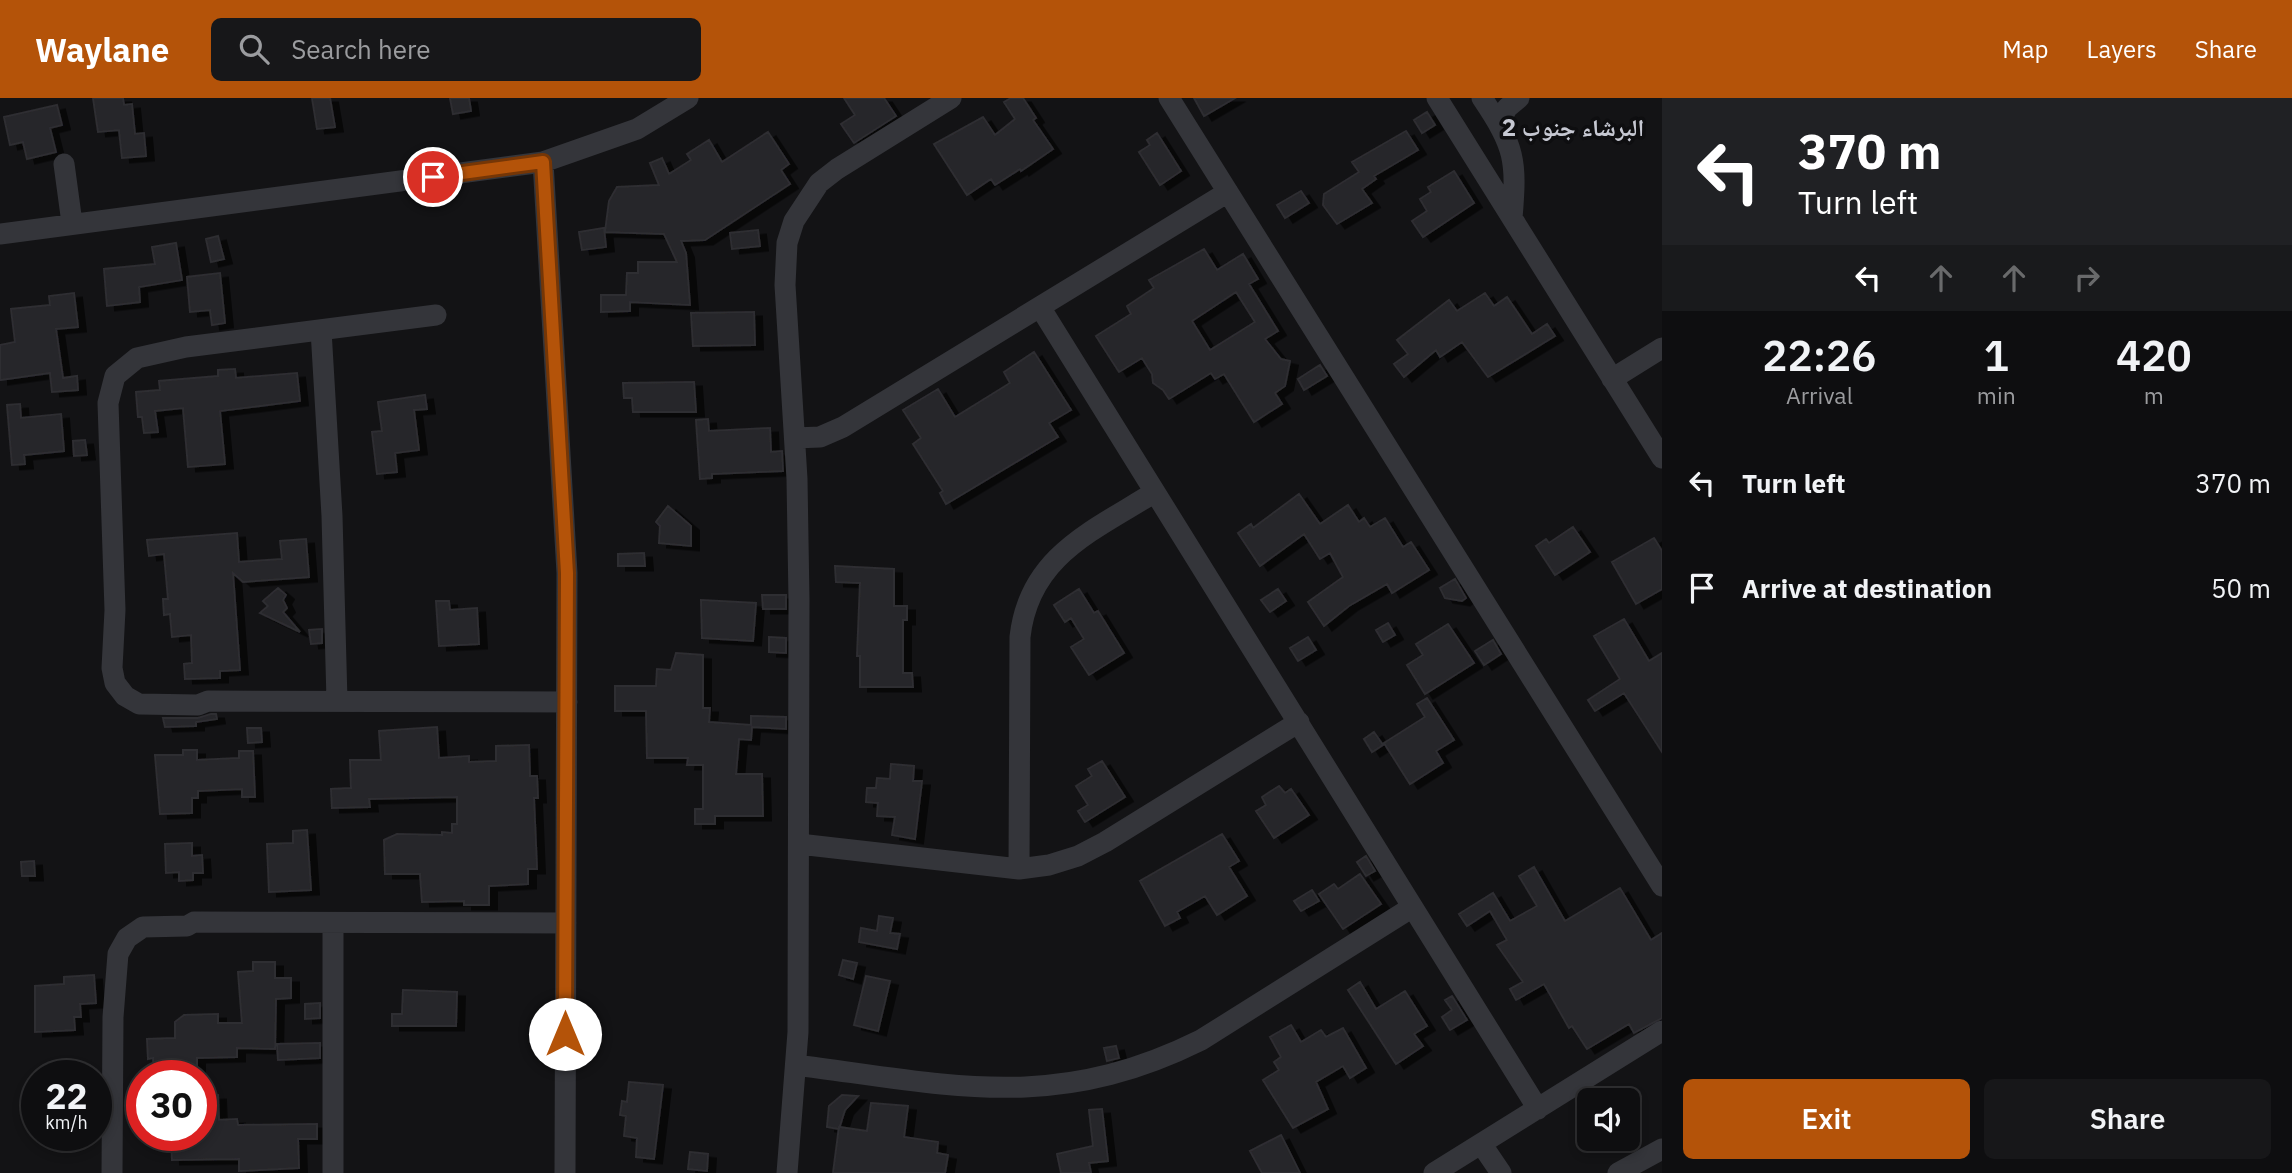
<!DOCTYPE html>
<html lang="en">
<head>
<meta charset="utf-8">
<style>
  :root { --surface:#0e0e10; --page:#171719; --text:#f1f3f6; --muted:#9b9c9f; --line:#2e2e30; --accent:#b45309 }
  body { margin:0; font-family:"IBM Plex Sans","Noto Naskh Arabic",sans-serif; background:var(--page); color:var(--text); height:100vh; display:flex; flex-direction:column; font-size:26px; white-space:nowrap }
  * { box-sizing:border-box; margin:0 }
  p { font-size:23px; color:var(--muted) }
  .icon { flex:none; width:38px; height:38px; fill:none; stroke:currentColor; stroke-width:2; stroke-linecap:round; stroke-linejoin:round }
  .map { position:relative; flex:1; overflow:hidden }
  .panel { display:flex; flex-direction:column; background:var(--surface); width:630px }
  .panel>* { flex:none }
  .banner { background:#202124; color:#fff; overflow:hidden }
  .controls { position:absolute; left:1577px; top:990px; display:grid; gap:14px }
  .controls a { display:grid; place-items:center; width:63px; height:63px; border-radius:10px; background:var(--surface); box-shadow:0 4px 10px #0003,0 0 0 2px var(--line); font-size:35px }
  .speed { position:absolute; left:21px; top:962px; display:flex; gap:14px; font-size:35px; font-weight:700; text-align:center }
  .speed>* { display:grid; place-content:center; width:91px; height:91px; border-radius:50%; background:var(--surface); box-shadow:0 4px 10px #0003,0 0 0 2px var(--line); line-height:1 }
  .speed small { font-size:18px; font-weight:400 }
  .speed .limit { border:10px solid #d22; background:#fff; color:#111 }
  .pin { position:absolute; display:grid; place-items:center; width:60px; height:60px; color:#fff; margin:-30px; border:4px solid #fff; border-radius:50%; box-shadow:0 2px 7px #0007 }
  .me { position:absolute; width:77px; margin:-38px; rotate:0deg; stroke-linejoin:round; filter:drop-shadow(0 0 5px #0008) }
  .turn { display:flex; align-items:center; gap:24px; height:147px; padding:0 21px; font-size:32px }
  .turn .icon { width:91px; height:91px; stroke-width:2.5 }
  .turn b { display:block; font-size:49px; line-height:60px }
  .lanes { display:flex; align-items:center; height:66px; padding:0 21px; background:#0003; justify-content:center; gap:35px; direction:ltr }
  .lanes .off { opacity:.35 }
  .eta { display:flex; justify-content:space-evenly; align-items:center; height:119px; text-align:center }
  .eta b { font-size:42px; font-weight:600; line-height:49px }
  .cta { display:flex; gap:14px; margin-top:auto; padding:14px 21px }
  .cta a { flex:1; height:80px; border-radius:10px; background:var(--accent); color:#fff; font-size:28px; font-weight:600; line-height:80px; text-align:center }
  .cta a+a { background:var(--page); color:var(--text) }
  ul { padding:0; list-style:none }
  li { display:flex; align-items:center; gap:21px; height:105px; padding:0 21px }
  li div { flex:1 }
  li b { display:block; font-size:26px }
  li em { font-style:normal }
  header { display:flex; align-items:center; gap:42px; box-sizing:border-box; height:98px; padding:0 35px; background:var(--accent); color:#fff }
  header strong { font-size:33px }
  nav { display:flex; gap:38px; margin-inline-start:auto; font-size:24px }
  .search { width:490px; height:63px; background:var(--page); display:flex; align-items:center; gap:18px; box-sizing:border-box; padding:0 24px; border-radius:10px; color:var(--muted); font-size:26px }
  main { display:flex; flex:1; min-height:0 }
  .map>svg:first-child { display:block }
  .building { fill:#262629; stroke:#2e2d31; stroke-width:2; fill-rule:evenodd; filter:url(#shadow) }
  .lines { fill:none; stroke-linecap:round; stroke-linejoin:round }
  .minor { stroke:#34353a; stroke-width:21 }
  .route-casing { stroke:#753606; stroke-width:18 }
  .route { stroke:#b45309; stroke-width:12 }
  .labels { text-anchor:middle; stroke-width:7; stroke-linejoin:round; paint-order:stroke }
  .district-label { font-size:24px; font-weight:bold; fill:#c6c8d2; stroke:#0e0e10 }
</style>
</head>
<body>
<header>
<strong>Waylane</strong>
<div class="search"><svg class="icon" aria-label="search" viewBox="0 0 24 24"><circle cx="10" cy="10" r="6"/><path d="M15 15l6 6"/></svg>Search here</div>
<nav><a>Map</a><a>Layers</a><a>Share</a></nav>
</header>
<main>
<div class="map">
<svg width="1662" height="1075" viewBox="0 0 1662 1075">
  <defs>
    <filter id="shadow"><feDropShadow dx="8" dy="4.5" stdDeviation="0" flood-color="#0009"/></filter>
  </defs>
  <rect width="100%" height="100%" fill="#131315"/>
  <!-- building -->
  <path class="building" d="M 93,0 L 123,0 L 124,7 L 132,6 L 135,36 L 144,35 L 146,58 L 122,60 L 119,32 L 98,34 Z
    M 312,0 L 330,0 L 335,29 L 317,31 Z
    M 450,0 L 469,0 L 471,13 L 453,16 Z
    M 844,0 L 884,0 L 896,18 L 854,45 L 841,26 L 855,17 Z
    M 1011,0 L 1023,0 L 1036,20 L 1033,22 L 1053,51 L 1021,73 L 1020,71 L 995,87 L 991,81 L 967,97 L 934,46 L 983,19 L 995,37 L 1015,21 L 1004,4 Z
    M 1194,0 L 1235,0 L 1204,18 Z
    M 57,7 L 62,27 L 50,30 L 56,54 L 27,61 L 23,44 L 10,47 L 4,19 Z
    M 1427,14 L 1435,27 L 1422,35 L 1414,22 Z
    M 1406,33 L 1418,52 L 1374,78 L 1376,81 L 1362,91 L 1372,105 L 1337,126 L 1323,107 L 1324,96 L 1359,74 L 1352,64 Z
    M 768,34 L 789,66 L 781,72 L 790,86 L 705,142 L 681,143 L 686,155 L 690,207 L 630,204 L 630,213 L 601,214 L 601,197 L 626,197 L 627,175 L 638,175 L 638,164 L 677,164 L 664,136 L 605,134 L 609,103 L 617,89 L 659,87 L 650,65 L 662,60 L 669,76 L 691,62 L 687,56 L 709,42 L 722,64 Z
    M 1157,35 L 1181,73 L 1160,87 L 1139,54 L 1150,47 L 1147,42 Z
    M 1454,73 L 1474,105 L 1423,139 L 1412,123 L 1427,113 L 1420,101 L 1431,94 L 1428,89 Z
    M 1301,93 L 1309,105 L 1285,120 L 1277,107 Z
    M 604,130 L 606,149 L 582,152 L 579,134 Z
    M 758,132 L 760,148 L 732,151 L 730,135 Z
    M 218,138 L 224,161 L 211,164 L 206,141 Z
    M 176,145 L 182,182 L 139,189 L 140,204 L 107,208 L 104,171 L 155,166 L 152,149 Z
    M 1204,151 L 1217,172 L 1243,156 L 1258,181 L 1249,186 L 1278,233 L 1265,241 L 1281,261 L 1290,263 L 1285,288 L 1275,295 L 1282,306 L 1254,324 L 1224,276 L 1215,281 L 1211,275 L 1169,301 L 1163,292 L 1153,285 L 1152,276 L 1142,260 L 1119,274 L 1096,238 L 1131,216 L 1127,208 L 1154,190 L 1149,182 ZM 1236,194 L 1255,224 L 1210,252 L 1192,223 Z
    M 220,175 L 225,225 L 212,227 L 210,212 L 190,214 L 187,179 Z
    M 74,195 L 78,229 L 56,231 L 63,280 L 77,278 L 78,292 L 52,294 L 50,275 L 0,282 L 0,247 L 15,244 L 11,211 L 50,207 L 49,198 Z
    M 1485,195 L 1494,208 L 1507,199 L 1532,236 L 1547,226 L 1555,238 L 1488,279 L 1462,244 L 1440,259 L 1436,252 L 1404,279 L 1394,266 L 1408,256 L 1397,242 L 1449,202 L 1457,213 Z
    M 754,214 L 755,247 L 693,248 L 691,215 Z
    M 1034,254 L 1071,312 L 1049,325 L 1058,339 L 946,406 L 940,395 L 943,393 L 913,346 L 921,340 L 903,312 L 938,291 L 955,319 L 1010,285 L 1004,274 Z
    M 1320,267 L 1327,278 L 1304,292 L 1298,281 Z
    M 235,271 L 236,280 L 297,275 L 300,303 L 220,313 L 225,366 L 188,369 L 183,310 L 155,313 L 158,334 L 144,335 L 142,319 L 138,319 L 136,294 L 160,292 L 159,283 L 218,278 L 218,272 Z
    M 694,284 L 696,314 L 633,314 L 632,300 L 624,300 L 623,285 Z
    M 425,297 L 427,311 L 414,312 L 419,352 L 395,355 L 397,374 L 377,376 L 372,334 L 382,333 L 378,304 Z
    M 20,306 L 21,320 L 61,316 L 64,353 L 24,357 L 25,366 L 12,367 L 7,307 Z
    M 708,321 L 709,333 L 770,330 L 771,354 L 782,353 L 783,373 L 712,376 L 712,380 L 700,381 L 696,322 Z
    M 85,342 L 87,357 L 74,358 L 73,343 Z
    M 1299,396 L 1320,426 L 1348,407 L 1359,424 L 1364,420 L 1370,429 L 1385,420 L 1403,449 L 1411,444 L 1429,472 L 1392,495 L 1387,486 L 1349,508 L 1324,528 L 1308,504 L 1343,479 L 1330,455 L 1320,461 L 1304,436 L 1260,468 L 1238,435 L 1251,426 L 1253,430 Z
    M 668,408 L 691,428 L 691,448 L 659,445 L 660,428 L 656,424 Z
    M 1573,429 L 1590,454 L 1555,477 L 1536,448 L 1546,441 L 1549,445 Z
    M 237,435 L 239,464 L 282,461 L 280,443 L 306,441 L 309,479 L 243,484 L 233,475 L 240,572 L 220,573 L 220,580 L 185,581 L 184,566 L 192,565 L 191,537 L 172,539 L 170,516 L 164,517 L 163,501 L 168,501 L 164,456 L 149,458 L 147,442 Z
    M 1654,440 L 1662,453 L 1662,491 L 1636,506 L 1612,464 Z
    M 644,455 L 645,468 L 618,468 L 618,456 Z
    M 835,468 L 894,471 L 894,508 L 907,508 L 907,522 L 903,522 L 903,575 L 912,575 L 913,589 L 860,589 L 860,558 L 857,558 L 860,485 L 836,484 Z
    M 1455,481 L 1466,500 L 1462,503 L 1445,500 L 1440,490 Z
    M 278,490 L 286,497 L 283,502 L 287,510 L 283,514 L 300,534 L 260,515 L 268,508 L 263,503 Z
    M 1079,491 L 1094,515 L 1098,513 L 1124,555 L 1089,577 L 1071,549 L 1084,541 L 1071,520 L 1065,524 L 1054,507 Z
    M 1278,491 L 1286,503 L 1270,514 L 1261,502 Z
    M 762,497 L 786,497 L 786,511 L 763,511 Z
    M 701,502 L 756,505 L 753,543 L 702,540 Z
    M 436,503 L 449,503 L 450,512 L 477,510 L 479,546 L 439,548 Z
    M 1624,521 L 1649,563 L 1662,555 L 1662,654 L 1624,595 L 1595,613 L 1588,602 L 1620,581 L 1594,538 Z
    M 1388,525 L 1395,537 L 1383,544 L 1376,532 Z
    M 1448,526 L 1474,565 L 1425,596 L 1407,567 L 1423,557 L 1416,546 Z
    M 322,531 L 322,545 L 311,546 L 309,532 Z
    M 769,539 L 786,540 L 786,555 L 769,554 Z
    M 1308,539 L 1316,552 L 1298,563 L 1290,550 Z
    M 1493,542 L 1501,556 L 1484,567 L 1475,553 Z
    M 676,555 L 703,557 L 703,610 L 710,610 L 709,624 L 751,627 L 751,618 L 786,619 L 786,631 L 752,629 L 751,642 L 739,641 L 736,676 L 762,676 L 763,718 L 715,718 L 715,726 L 695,726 L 695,711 L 703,711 L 703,667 L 687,667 L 688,660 L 647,660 L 646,613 L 615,613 L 615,588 L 656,588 L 657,571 L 671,572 Z
    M 1427,600 L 1454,642 L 1436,653 L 1443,665 L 1410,686 L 1384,645 L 1425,619 L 1417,606 Z
    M 211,616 L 216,616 L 217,621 L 196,624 L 196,628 L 165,629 L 163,620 L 198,620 Z
    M 437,629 L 439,660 L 469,658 L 469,664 L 496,663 L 496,648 L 529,647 L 530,678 L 537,678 L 538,700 L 534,700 L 537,771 L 528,771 L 528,786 L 489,788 L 489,807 L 464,807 L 464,803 L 422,804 L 420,776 L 385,776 L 384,742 L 397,736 L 442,737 L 442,734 L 452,735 L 452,726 L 457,726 L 457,699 L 369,701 L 370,709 L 332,710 L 331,691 L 351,690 L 350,662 L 381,662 L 379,633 Z
    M 247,630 L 261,630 L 262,644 L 248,645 Z
    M 1374,634 L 1383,647 L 1372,654 L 1364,641 Z
    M 183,652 L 197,652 L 197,662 L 239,660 L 239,653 L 253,653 L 255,699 L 242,699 L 242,691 L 198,693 L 198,700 L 192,700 L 192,715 L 160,716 L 155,657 L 183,657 Z
    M 1102,663 L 1125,699 L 1085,724 L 1078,713 L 1088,707 L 1076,688 L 1092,678 L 1088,671 Z
    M 891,666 L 914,668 L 913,683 L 922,683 L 915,741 L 892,737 L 895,719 L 877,718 L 878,705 L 866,704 L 867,690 L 876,690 L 877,680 L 890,681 Z
    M 1279,688 L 1285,695 L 1291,691 L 1309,717 L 1274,740 L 1256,713 L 1266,707 L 1262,699 Z
    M 307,732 L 311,792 L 269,794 L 267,746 L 293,745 L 293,733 Z
    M 1222,736 L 1239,763 L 1229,769 L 1247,798 L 1217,817 L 1205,798 L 1177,814 L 1180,820 L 1165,828 L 1140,783 Z
    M 192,745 L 192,758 L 202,757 L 203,775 L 193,775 L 193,782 L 179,783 L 179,774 L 166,775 L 165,746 Z
    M 1366,758 L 1375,773 L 1366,778 L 1357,764 Z
    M 34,763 L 35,778 L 22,778 L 21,764 Z
    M 1534,769 L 1565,823 L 1620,790 L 1651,842 L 1662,835 L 1662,920 L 1634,935 L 1629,926 L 1587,951 L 1572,928 L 1569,930 L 1544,886 L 1516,902 L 1510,891 L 1523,884 L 1497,847 L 1507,842 L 1490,813 L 1467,828 L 1459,816 L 1493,795 L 1510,823 L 1537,808 L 1519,778 Z
    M 1360,776 L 1381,806 L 1343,831 L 1319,796 L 1334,786 L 1338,791 Z
    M 1312,792 L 1319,803 L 1301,813 L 1294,803 Z
    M 879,818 L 893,820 L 890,835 L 900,836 L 897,851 L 859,844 L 861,830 L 877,833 Z
    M 843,862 L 857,865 L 853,881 L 839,877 Z
    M 253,864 L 275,864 L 275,880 L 291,880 L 291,900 L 276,901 L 275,951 L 237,950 L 237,959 L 197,960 L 197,978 L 154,976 L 153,960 L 148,961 L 147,941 L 175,940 L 175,924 L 184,917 L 218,916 L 218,925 L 242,925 L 238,874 L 253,873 Z
    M 94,877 L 96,905 L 80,906 L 81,919 L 74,919 L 75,932 L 35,934 L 35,888 L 64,886 L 64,879 Z
    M 866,878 L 890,883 L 878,933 L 854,927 Z
    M 1360,884 L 1376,911 L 1405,893 L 1427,928 L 1414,936 L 1423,948 L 1396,966 L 1348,892 Z
    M 403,892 L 457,894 L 456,928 L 392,928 L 392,916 L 402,916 Z
    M 1452,898 L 1467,922 L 1450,932 L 1442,919 L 1452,912 L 1445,902 Z
    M 320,905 L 320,920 L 305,921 L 305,906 Z
    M 1291,927 L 1301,944 L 1321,932 L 1326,939 L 1343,930 L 1366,970 L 1350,980 L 1343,968 L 1316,984 L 1328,1011 L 1293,1030 L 1263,982 L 1279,972 L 1274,964 L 1281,959 L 1270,939 Z
    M 320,945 L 320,960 L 278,962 L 277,946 Z
    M 1116,948 L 1119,960 L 1107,963 L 1104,950 Z
    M 629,984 L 663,987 L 654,1061 L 636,1059 L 637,1040 L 624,1038 L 626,1018 L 620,1017 L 622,1003 L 627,1004 Z
    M 218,997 L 219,1022 L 237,1021 L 238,1027 L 317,1026 L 317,1041 L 298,1041 L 299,1070 L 239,1073 L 239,1061 L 172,1062 L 171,1038 L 201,1038 L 201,998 Z
    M 842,997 L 858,998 L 845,1012 L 839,1031 L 827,1029 L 829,1008 Z
    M 871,1005 L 908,1008 L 904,1039 L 938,1044 L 937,1055 L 948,1057 L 945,1075 L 833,1075 L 839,1029 L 867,1033 Z
    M 1102,1011 L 1108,1063 L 1089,1065 L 1091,1075 L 1061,1075 L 1057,1056 L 1093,1048 L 1089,1012 Z
    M 1281,1037 L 1300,1075 L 1262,1075 L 1250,1053 Z
    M 690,1054 L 708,1056 L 707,1073 L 688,1071 Z"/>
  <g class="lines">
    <!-- minor -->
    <path class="minor" d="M 1169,0 L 1662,788
      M 1437,0 L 1662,360
      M 1482,0 C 1515,49 1517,62 1512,120
      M 1499,25 L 1507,10 L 1519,0
      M 543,64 L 567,475 L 565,1075
      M 64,66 L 72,125
      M 0,136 L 543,64 L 637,31 L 688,0
      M 1040,209 L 1538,1011
      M 436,217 L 186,249 L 137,260 L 115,278 L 108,305 L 115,512 L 112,570 L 115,585 L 125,598 L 139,606 L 198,607 L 208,603 L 567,604
      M 321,232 L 332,418 L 337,603
      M 1612,281 L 1662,250
      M 795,340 L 820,339 L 843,329 L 1228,94
      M 799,746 L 1019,771 L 1049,767 L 1078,758 L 1105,744 L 1299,624
      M 1019,771 L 1020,539 C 1029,458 1093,433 1155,394
      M 796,967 C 951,987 1054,1015 1201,942 L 1411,810
      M 1482,1047 L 1501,1075
      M 112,1075 L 113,919 L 118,856 L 127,840 L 143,829 L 187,828 L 194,824 L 566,825
      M 333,1075 L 333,825
      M 787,1075 L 798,934 L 799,502 L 797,381 L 785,187 L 787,145 L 794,123 L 819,85 L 837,71 L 951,0
      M 1434,1075 L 1662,933
      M 1618,1075 L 1662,1051"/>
  </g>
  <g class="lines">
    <!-- route casing -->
    <g class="route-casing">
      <path id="route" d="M 433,79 L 543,64 L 567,475 L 565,936"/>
    </g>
    <!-- route -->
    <use href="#route" class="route"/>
  </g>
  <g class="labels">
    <!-- district labels -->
    <g class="district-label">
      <text x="1573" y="38">البرشاء جنوب 2</text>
    </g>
  </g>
</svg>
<div class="controls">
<a><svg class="icon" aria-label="sound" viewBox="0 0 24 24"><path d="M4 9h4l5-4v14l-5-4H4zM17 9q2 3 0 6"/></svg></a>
</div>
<div class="speed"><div>22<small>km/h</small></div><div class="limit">30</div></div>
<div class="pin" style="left:433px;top:79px;background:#d93025"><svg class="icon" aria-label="arrive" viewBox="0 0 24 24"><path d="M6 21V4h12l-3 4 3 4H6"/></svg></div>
<svg class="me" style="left:565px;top:936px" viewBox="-20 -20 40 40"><circle r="19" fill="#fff"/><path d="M0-13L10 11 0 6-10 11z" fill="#b45309"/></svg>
</div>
<section class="panel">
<div class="banner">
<div class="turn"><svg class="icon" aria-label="left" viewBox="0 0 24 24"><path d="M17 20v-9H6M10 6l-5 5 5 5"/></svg><div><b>370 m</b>Turn left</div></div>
<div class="lanes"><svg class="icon" aria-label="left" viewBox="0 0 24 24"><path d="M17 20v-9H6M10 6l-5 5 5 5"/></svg><svg class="icon off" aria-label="ahead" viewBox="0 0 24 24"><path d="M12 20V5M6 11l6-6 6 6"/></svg><svg class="icon off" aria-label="ahead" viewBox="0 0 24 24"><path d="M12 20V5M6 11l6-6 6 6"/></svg><svg class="icon off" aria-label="right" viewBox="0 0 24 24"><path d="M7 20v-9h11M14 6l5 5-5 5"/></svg></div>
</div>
<div class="eta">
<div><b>22:26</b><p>Arrival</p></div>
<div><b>1</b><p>min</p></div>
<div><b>420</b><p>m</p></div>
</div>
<ul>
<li><svg class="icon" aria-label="left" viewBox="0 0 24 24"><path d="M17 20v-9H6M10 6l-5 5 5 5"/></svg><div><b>Turn left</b></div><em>370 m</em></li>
<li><svg class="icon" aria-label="arrive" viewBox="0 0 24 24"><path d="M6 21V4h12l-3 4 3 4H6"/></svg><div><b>Arrive at destination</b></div><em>50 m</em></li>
</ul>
<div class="cta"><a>Exit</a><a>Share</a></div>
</section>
</main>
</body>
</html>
